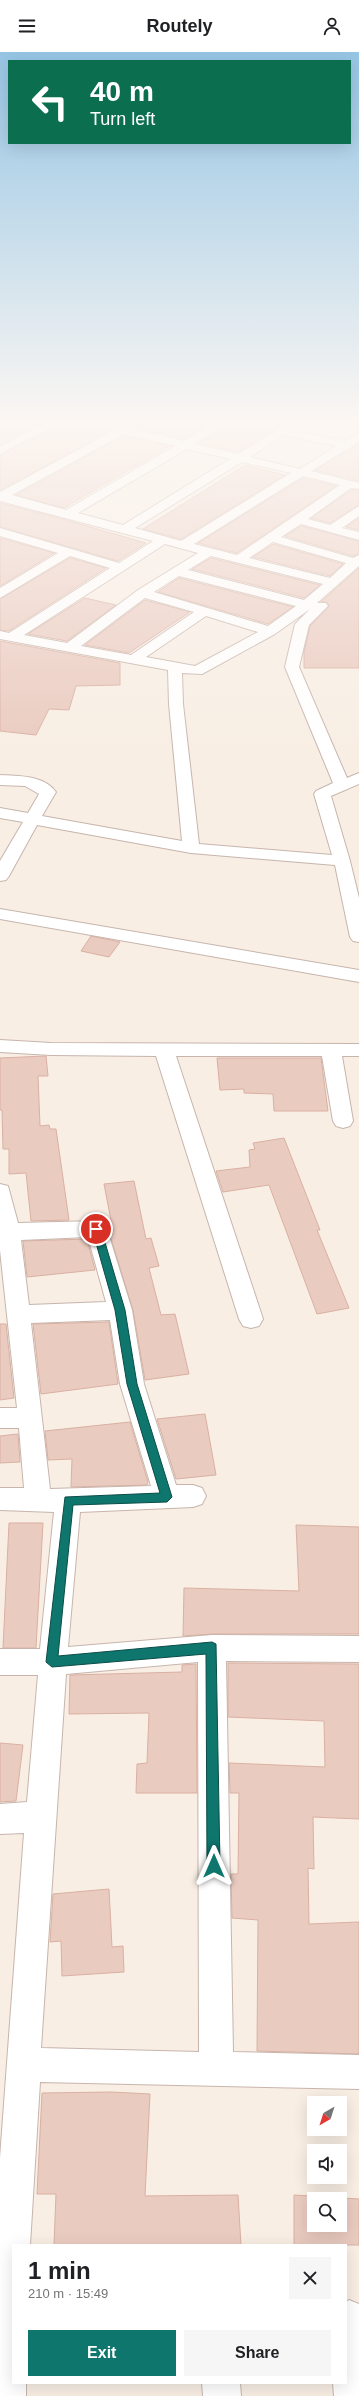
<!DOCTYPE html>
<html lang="en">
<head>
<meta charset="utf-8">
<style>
  :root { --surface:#fff; --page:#f6f6f6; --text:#202124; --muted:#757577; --accent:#0f766e }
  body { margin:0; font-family:Arial,sans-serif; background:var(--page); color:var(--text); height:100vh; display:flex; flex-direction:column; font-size:15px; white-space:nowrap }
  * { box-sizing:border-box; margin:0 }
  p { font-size:13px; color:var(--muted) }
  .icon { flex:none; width:22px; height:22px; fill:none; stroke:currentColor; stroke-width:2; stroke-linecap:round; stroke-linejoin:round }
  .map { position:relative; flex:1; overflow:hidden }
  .details { position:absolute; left:12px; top:2192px; width:335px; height:140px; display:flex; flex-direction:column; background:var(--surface); border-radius:0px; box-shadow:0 4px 16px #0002 }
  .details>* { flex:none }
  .guide { position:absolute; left:8px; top:8px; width:343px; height:84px; border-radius:0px; box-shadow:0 4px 16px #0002; background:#0b6e4f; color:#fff; overflow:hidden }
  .needle { width:26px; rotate:219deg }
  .tools { position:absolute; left:307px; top:2044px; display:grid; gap:8px }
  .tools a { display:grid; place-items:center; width:40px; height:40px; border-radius:0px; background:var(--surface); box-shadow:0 4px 16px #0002; font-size:20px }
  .pin { position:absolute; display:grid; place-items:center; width:34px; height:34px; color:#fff; margin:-17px; border:2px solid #fff; border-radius:50%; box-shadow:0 1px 4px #0007 }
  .me { position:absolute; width:44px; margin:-22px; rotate:0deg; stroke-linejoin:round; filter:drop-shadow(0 0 3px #0008) }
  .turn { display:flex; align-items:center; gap:14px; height:84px; padding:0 16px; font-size:18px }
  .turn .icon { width:52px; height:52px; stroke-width:2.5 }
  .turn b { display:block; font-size:28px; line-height:34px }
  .round { display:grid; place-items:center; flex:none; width:42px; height:42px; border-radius:0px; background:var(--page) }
  .overview { display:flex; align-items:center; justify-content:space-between; height:68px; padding:0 16px }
  h1 { font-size:24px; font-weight:700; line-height:30px }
  .cta { display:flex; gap:8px; margin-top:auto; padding:8px 16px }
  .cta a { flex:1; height:46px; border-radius:0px; background:var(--accent); color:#fff; font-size:16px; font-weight:700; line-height:46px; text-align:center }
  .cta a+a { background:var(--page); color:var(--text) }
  header { display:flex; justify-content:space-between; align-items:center; height:52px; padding:0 16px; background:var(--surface); font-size:18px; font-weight:700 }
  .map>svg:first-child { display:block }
  .building { fill:#eacbc0; stroke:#dab0a2; fill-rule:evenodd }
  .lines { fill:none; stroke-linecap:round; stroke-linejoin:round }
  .minor-casing { stroke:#c7b5ac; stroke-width:2 }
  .minor { fill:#fff; fill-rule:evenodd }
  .route { fill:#0f766e; stroke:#0a4d48 }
</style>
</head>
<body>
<header><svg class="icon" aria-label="menu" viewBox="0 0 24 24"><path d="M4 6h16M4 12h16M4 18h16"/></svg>Routely<svg class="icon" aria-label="person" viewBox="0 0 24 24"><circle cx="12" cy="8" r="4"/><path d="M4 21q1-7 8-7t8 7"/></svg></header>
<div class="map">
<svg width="359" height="2344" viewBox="0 0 359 2344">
  <rect width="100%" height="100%" fill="#f8eee4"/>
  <!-- building -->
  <path class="building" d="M 0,370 L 43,370 L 0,393 Z
    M 62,370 L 72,370 L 109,380 L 0,438 L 0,403 Z
    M 133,370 L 212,370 L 184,387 L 135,376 Z
    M 230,370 L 287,370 L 237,400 L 199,391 Z
    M 124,384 L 170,394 L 64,456 L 16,443 Z
    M 359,392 L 359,429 L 315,418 Z
    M 245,413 L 285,423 L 181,487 L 143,477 Z
    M 303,426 L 336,434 L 237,501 L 198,491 Z
    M 351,438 L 359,438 L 359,453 L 330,471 L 311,466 Z
    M 0,451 L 66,468 L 146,491 L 118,509 L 0,475 Z
    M 359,466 L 359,478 L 346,475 Z
    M 301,474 L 359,489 L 359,502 L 353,504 L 285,484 Z
    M 0,486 L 54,501 L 0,534 Z
    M 273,492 L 343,512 L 330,524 L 253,505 Z
    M 70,506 L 106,516 L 9,579 L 0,578 L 0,547 Z
    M 211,506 L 320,533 L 304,546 L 192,517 Z
    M 359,516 L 359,616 L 304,616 L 304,600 L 310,574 L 329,554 L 327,550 L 321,550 Z
    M 179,526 L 293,555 L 268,572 L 158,540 Z
    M 85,546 L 116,553 L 67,589 L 28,582 Z
    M 145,548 L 190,560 L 129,601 L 85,593 Z
    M 0,589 L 120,611 L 120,633 L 76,634 L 69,658 L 49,657 L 36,683 L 0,679 Z
    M 91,884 L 120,890 L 109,905 L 81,899 Z
    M 46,1004 L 48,1024 L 38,1024 L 40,1074 L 49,1073 L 50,1077 L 56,1077 L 69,1168 L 31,1169 L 26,1121 L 9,1122 L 9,1097 L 3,1097 L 2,1058 L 0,1058 L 0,1006 Z
    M 217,1006 L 321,1006 L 328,1059 L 274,1059 L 273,1042 L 244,1041 L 244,1037 L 220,1038 Z
    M 284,1086 L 320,1178 L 317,1178 L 349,1256 L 317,1262 L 269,1133 L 223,1140 L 216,1119 L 250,1115 L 249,1098 L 255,1097 L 253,1091 Z
    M 134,1129 L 146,1187 L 151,1186 L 159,1214 L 149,1216 L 161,1263 L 175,1262 L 189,1322 L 145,1328 L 133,1258 L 109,1180 L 113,1179 L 104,1132 Z
    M 87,1187 L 95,1218 L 27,1225 L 23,1189 Z
    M 109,1270 L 118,1332 L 41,1342 L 33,1272 Z
    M 0,1272 L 6,1272 L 14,1346 L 0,1348 Z
    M 205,1362 L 216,1423 L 176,1427 L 157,1367 Z
    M 130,1370 L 148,1430 L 147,1433 L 71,1435 L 72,1407 L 48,1408 L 45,1379 Z
    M 18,1382 L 20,1410 L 0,1411 L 0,1384 Z
    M 9,1471 L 43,1471 L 36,1596 L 3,1596 Z
    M 296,1473 L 359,1475 L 359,1582 L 212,1582 L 183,1584 L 184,1536 L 299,1539 Z
    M 228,1611 L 359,1612 L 359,1767 L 313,1765 L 314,1817 L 308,1816 L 309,1872 L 359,1870 L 359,2002 L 257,1999 L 258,1868 L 232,1866 L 231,1822 L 238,1822 L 239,1741 L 230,1741 L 229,1711 L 325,1715 L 324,1669 L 228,1665 Z
    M 196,1612 L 197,1741 L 136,1741 L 137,1712 L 147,1711 L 149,1661 L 69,1662 L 70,1623 L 182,1620 L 182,1613 Z
    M 0,1691 L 23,1693 L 16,1749 L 0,1750 Z
    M 109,1837 L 112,1895 L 123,1894 L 124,1920 L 62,1924 L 61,1889 L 50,1890 L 53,1842 Z
    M 111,2040 L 150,2042 L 145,2144 L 238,2143 L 241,2193 L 54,2193 L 56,2142 L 37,2142 L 42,2041 Z
    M 294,2143 L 359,2147 L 359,2193 L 294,2193 ZM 314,2147 L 340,2147 L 340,2173 L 314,2173 Z"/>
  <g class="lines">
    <!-- minor casing -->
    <g class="minor-casing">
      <path id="minor" d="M 47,370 L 61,370 L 0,402 L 0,395 Z
        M 83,370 C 98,370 115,375 129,372 L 134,375 L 133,377 L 184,389 L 216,370 L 229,370 L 195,392 L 238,402 L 290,370 L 303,370 L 292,379 L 344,389 L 359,382 L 359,390 L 311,419 L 359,431 L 359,437 L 351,436 L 308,467 L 330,473 L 359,454 L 359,464 L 342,476 L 359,480 L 359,488 L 301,472 L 281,485 L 353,506 L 359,503 L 359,514 L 317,551 L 326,551 L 328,554 L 309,573 L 299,615 L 347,726 L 359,721 L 359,732 L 331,744 L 350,809 L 359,846 L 359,890 L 353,889 L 350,885 L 335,813 L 191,801 L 37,773 L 9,824 L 6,828 L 0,829 L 0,809 L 23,770 L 0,766 L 0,756 L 28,761 L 39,742 L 25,734 L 0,733 L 0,723 C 18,724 44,723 56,740 L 42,764 L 182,789 L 169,652 L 168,618 L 0,587 L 0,579 L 9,581 L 110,516 L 70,504 L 0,546 L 0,536 L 58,501 L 0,484 L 0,476 L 119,511 L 153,489 L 0,449 L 0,440 L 113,379 ZM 124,382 L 175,394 L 66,458 L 12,443 ZM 284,383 L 336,394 L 300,417 L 250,405 ZM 187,397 L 230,407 L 123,473 L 78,461 ZM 242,410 L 291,421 L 181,489 L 135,476 ZM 303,424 L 340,433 L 237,503 L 194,492 ZM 273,490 L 346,511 L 330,526 L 249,506 ZM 165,492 L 198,501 L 138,538 L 67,591 L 24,583 ZM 211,504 L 323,532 L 304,548 L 188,518 ZM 179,524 L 296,554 L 268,574 L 154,540 ZM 145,546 L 194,560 L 131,603 L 81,594 ZM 310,557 L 295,572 L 285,615 L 333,731 L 316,739 L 314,742 L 332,803 L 199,792 L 183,652 L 182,621 L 202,622 L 275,582 ZM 206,564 L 258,580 L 195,614 L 146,605 Z
        M 0,857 L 359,918 L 359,930 L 0,867 Z
        M 0,988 L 51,991 L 359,992 L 359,1004 L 342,1004 L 353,1069 L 350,1074 L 343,1076 L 336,1074 L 333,1069 L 322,1004 L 176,1004 L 263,1267 L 259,1274 L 251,1276 L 243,1274 L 239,1267 L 156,1004 L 51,1003 L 0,1000 Z
        M 0,1132 L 8,1134 L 18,1171 L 97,1169 L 105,1171 L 132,1258 L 144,1332 L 176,1433 L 193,1433 L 202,1436 L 206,1444 L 202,1452 L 193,1455 L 80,1460 L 68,1595 L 212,1583 L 359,1584 L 359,1610 L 226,1609 L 233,2000 L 359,2003 L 359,2037 L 40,2030 L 30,2193 L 13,2193 L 13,2331 L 26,2331 L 26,2344 L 0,2344 L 0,2106 L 24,1781 L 0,1782 L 0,1752 L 27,1750 L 38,1623 L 0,1623 L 0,1597 L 40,1597 L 54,1460 L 0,1458 L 0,1436 L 24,1436 L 19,1376 L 0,1376 L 0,1356 L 17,1356 L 0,1198 ZM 88,1185 L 106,1250 L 29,1253 L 21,1188 ZM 110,1268 L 120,1332 L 151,1434 L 50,1437 L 31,1271 ZM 198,1610 L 199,2000 L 41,1996 L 66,1622 Z
        M 349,2248 L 359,2252 L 359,2344 L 334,2344 L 333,2331 L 346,2331 L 346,2250 Z
        M 202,2331 L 240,2331 L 241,2344 L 203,2344 Z"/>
    </g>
    <!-- minor -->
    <use href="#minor" class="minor"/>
  </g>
  <!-- sky -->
  <linearGradient id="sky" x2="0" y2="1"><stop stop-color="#96c5e4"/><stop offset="0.53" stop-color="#fcf7f3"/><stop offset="1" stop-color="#fcf7f3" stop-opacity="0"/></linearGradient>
  <rect width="359" height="699" fill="url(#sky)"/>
  <!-- route -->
  <path class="route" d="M 96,1173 L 101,1177 L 125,1258 L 137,1332 L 172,1445 L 167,1450 L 73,1453 L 58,1604 L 212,1590 L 216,1592 L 220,1814 L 218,1819 L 214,1821 L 209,1819 L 207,1814 L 206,1602 L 52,1615 L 46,1610 L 65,1445 L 160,1441 L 127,1332 L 115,1258 L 92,1177 Z"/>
</svg>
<div class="tools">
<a><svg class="needle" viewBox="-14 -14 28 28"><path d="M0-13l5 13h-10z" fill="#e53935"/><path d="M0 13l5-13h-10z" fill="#757577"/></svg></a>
<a><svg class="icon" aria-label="sound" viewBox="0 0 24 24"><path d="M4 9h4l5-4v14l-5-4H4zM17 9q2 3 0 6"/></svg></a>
<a><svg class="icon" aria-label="search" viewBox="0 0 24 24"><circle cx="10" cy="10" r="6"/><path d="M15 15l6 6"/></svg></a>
</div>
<div class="pin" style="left:96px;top:1177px;background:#d93025"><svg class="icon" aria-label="arrive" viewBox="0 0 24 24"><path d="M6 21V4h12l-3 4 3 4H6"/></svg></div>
<svg class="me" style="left:214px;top:1814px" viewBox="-20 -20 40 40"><path d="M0-17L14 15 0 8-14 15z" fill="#0f766e" stroke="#fff" stroke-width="4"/></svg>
<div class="guide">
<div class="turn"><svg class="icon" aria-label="left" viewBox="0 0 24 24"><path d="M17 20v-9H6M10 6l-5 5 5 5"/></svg><div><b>40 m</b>Turn left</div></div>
</div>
<section class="details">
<div class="overview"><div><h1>1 min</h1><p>210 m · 15:49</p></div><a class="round"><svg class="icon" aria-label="close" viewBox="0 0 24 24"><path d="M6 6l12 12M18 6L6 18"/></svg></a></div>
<div class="cta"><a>Exit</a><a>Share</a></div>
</section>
</div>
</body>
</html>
